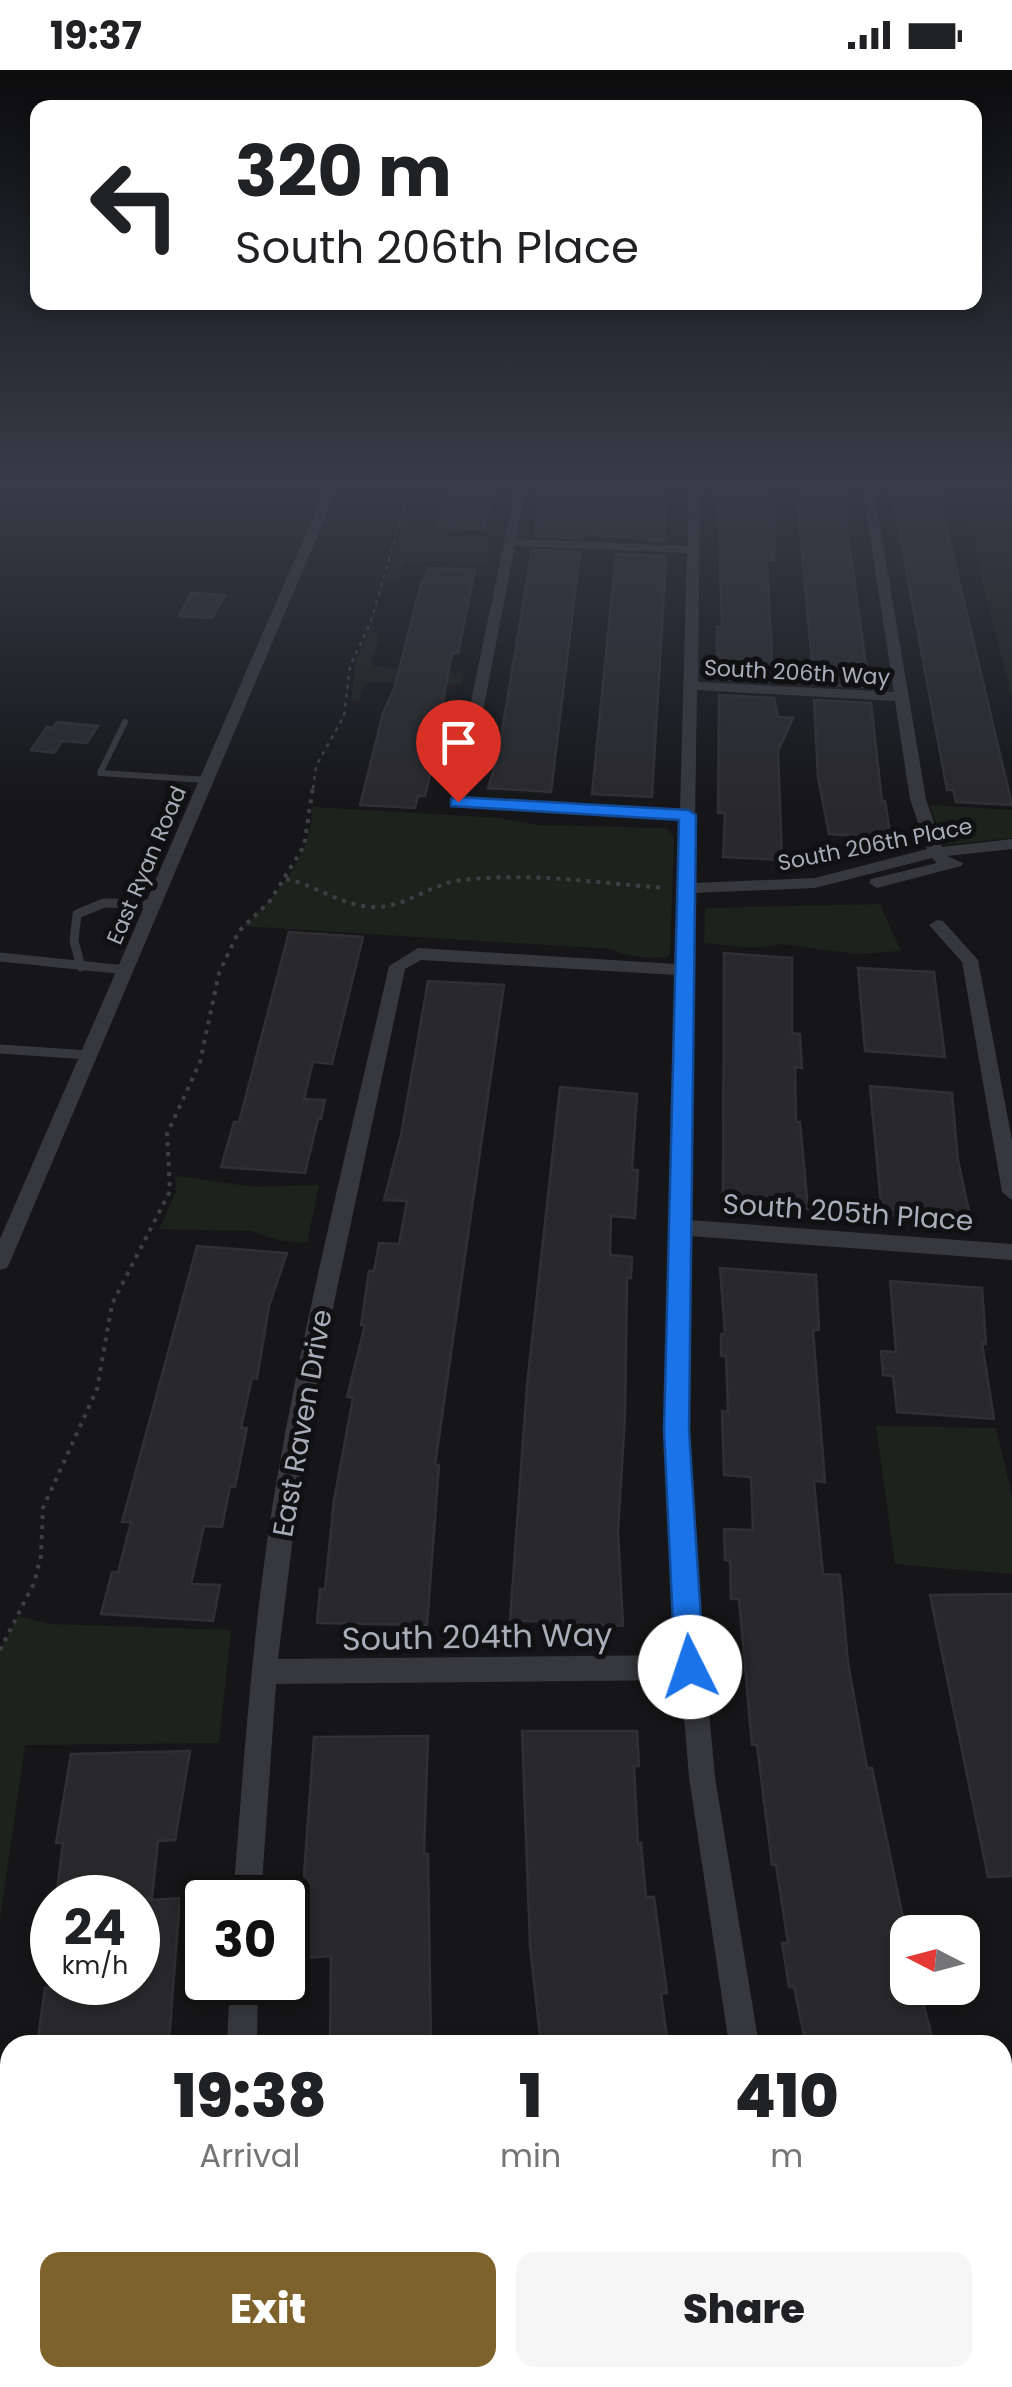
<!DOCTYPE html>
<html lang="en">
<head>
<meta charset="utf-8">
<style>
  :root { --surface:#fff; --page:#f6f6f6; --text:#202124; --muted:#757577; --accent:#7e622b }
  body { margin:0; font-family:Poppins,sans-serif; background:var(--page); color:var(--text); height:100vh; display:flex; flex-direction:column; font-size:38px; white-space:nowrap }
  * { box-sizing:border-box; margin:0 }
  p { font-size:32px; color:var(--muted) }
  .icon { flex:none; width:55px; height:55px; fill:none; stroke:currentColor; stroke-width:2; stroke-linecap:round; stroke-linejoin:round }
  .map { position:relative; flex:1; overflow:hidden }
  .sheet { position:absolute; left:0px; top:1965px; width:1012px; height:352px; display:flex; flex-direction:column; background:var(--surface); border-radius:30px 30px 0 0; box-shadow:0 5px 15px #0003 }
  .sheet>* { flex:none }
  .banner { position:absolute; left:30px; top:30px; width:952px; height:210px; border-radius:20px; box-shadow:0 5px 15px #0003; background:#fff; color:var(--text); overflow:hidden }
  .needle { width:65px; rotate:276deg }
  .tools { position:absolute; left:890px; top:1845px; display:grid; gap:20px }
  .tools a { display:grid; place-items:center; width:90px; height:90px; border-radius:20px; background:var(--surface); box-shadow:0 5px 15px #0003; font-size:50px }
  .speed { position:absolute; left:30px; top:1805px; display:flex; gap:20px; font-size:50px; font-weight:700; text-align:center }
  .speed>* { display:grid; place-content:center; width:130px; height:130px; border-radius:50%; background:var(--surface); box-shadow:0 5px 15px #0003; line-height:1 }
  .speed small { font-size:25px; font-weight:400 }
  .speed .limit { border:5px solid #111; border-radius:15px; background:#fff; color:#111 }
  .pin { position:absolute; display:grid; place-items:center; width:85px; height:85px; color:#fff; margin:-102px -42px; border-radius:50% 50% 50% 0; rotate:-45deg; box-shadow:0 0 10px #0007 }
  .pin .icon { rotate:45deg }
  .me { position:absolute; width:110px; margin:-55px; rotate:356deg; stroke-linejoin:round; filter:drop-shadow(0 0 8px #0008) }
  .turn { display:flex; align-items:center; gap:35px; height:210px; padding:0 40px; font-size:45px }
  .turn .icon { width:130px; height:130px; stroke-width:2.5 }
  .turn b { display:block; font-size:70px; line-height:85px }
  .eta { display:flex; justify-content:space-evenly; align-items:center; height:170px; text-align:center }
  .eta b { font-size:60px; font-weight:800; line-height:70px }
  .primary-button { display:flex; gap:20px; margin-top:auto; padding:20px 40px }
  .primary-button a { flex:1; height:115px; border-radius:20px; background:var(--accent); color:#fff; font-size:40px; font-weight:800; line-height:115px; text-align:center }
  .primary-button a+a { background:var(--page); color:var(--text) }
  .status { display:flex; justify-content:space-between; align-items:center; height:70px; padding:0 50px; background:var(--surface); direction:ltr }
  .status svg { height:28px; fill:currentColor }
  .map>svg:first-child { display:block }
  .green { fill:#1c231d }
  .building { fill:#29292c; stroke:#303034; stroke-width:2.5 }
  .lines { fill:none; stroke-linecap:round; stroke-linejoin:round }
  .path-far2 { stroke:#3d3f44; stroke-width:2.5; stroke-dasharray:4 5; stroke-linecap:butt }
  .path-far1 { stroke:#3d3f44; stroke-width:4; stroke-dasharray:4 6; stroke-linecap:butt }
  .path { stroke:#3d3f44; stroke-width:5; stroke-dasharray:8 11; stroke-linecap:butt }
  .service-far1 { stroke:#37383d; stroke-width:6 }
  .service { stroke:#37383d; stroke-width:9 }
  .minor { fill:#37383d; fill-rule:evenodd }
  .route { fill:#1a73e8; stroke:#114b97; stroke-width:2.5 }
  .labels { text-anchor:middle; stroke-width:10; stroke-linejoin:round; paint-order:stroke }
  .far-street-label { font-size:22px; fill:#a8adb8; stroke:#111113 }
  .street-label { font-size:28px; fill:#a8adb8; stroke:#111113 }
  .near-street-label { font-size:32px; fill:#a8adb8; stroke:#111113 }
</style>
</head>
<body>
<div class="status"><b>19:37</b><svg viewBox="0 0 49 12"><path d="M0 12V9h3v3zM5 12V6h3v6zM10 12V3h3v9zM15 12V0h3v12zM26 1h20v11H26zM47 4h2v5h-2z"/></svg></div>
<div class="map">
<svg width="1012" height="2317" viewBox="0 0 1012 2317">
  <rect width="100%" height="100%" fill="#161618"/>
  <!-- green -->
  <path class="green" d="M 958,415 L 1008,415 L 1012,429 L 1012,628 Z
    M 406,443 L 415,446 L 412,463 L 493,467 L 487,492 L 407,491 L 401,498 L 399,508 L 384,513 Z
    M 370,560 L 380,565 L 371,592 L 373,596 L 464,603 L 461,615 L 370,612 L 364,614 L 359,630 L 351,631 L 356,589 Z
    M 930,735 L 1012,740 L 1012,768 L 943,775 Z
    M 312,737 L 500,748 L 536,755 L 665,758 L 674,766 L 670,883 L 667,887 C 648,888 629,888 612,879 L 244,856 C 277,825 312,786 312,737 Z
    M 880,834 L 901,881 L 856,884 L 784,874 L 752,878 L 704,873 L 705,838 Z
    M 175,1106 L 256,1117 L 319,1115 L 307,1173 L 277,1170 L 251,1161 L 159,1159 L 176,1122 Z
    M 876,1356 L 996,1358 L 1012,1426 L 1012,1504 L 895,1494 Z
    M 18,1546 L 50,1554 L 231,1560 L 219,1673 L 25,1675 L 0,1849 L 0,1580 Z"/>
  <!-- building -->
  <path class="building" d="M 451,415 L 495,415 L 484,459 L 437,457 Z
    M 542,415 L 622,420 L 622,415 L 664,415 L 666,471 L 583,464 L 582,468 L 534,466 Z
    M 717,415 L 763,415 L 764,428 L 775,428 L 774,490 L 767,490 L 773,612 L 718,609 L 717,557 L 722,557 Z
    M 801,415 L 841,415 L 869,617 L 814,614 L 797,429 L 803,429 Z
    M 896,415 L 937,417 L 1012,735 L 956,732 L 953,720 L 947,720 L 893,429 L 893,422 L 898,422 Z
    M 532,480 L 580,482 L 551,722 L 488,718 L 498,685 Z
    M 616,484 L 666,486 L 652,727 L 592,724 Z
    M 429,498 L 475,500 L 458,583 L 452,583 L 428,714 L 425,726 L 418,726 L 415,738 L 360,735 L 383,643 L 394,619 L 420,518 Z
    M 191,523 L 225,525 L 212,548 L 179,546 Z
    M 719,625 L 774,628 L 778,647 L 793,648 L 778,681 L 782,790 L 723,787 L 725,743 L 718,743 Z
    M 814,630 L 871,633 L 882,731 L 885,731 L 891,768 L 829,764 L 818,707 Z
    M 57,652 L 98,656 L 87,673 L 62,671 L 54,683 L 31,680 L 47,657 L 53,658 Z
    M 289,862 L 363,867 L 332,994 L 313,992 L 304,1029 L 325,1030 L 321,1049 L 318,1049 L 305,1103 L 221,1097 L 234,1052 L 239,1052 Z
    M 724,883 L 792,888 L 792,963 L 800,964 L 802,998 L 795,997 L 796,1052 L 800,1052 L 808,1139 L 723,1133 Z
    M 858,898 L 934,902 L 945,987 L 865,981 Z
    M 428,911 L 504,915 L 435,1395 L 439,1395 L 427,1555 L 317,1553 L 320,1519 L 325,1519 L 334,1430 L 353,1328 L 347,1327 L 365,1255 L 361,1255 L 369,1201 L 374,1201 L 379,1173 L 399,1174 L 407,1131 L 384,1130 L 401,1065 Z
    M 870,1016 L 952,1023 L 958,1090 L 971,1151 L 882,1145 Z
    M 560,1017 L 637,1024 L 632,1100 L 638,1100 L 635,1148 L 611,1146 L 610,1185 L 632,1187 L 631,1208 L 627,1208 L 625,1346 L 618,1462 L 623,1556 L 510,1550 L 527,1315 Z
    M 197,1176 L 287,1183 L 269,1236 L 257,1309 L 252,1308 L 241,1358 L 247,1358 L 235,1417 L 230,1417 L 222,1457 L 204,1456 L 191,1514 L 220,1515 L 213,1551 L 101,1544 L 112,1502 L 118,1502 L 131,1452 L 122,1452 Z
    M 720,1198 L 816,1205 L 819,1260 L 813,1260 L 825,1412 L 814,1411 L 823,1504 L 840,1505 L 848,1593 L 867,1698 L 872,1698 L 908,1872 L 908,1921 L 920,1920 L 934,1975 L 806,1975 L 794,1917 L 789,1917 L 782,1873 L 788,1873 L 776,1795 L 772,1795 L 757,1675 L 752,1675 L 739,1529 L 731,1529 L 730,1490 L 725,1490 L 724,1459 L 753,1460 L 751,1407 L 724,1405 L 722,1341 L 728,1342 L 726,1286 L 721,1286 L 721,1264 L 725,1264 Z
    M 890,1211 L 982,1218 L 986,1274 L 982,1273 L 994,1349 L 897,1342 L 893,1306 L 883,1305 L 881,1281 L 896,1282 Z
    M 1012,1524 L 1012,1806 L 988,1807 L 930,1525 Z
    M 522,1661 L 637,1661 L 639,1696 L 634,1696 L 638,1774 L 641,1773 L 646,1827 L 654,1827 L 667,1923 L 661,1924 L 668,1975 L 541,1975 L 530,1876 Z
    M 428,1666 L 424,1784 L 428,1784 L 431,1975 L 330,1975 L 331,1886 L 305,1888 L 307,1832 L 302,1833 L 314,1667 Z
    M 190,1681 L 175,1770 L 158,1771 L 152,1828 L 56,1828 L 63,1773 L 56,1773 L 71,1684 Z
    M 180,1828 L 169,1971 L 155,1972 L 155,1975 L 37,1975 L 45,1918 L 138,1913 L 138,1831 Z"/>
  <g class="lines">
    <!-- path-far2 -->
    <path class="path-far2" d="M 313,719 L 316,696 L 344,646 L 350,596 L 370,554 L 411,415"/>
    <!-- path-far1 -->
    <path class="path-far1" d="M 286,809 C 316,815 343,837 375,837 C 407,837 431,813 463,810 C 530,802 598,813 665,818
      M 0,1580 L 34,1513 L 41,1486 L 43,1438 L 97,1319 L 112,1234 L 170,1121 L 167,1064 L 200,992 L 219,903 L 239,861 L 270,831 L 304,776 L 313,716"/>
    <!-- path -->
    <path class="path" d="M 1002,2266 L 1012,2265
      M 860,2317 L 879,2308"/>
    <!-- service-far1 -->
    <path class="service-far1" d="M 125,652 L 100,703 L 206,710"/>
    <!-- service -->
    <path class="service" d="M 0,887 L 126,900
      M 81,897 L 74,871 L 77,844 L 104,833 L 154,834
      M 0,979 L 89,985"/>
    <!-- minor -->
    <path class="minor" d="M 327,415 L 339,415 L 10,1192 L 7,1198 L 0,1200 L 0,1169 Z
      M 516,415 L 527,415 L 516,469 L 688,476 L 689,415 L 700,415 L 698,612 L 894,622 L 862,415 L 873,415 L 926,729 L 942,777 L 1012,769 L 1012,779 L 947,786 L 963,793 L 961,796 L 877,818 L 869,813 L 871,809 L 937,793 L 932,788 L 815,818 L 694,823 L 689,1150 L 1012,1174 L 1012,1190 L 689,1166 L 690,1433 L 715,1707 L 759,1975 L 729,1975 L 689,1707 L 681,1610 L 276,1614 L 261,1828 L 233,1828 C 244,1689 253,1550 276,1414 C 306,1240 350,1068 389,896 L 418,878 L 676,894 L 680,749 L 458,737 L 450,732 ZM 515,476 L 687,483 L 680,740 L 466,728 ZM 697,620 L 895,631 L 910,729 L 927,779 L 815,808 L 694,813 ZM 421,890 L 676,905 L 666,1433 L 679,1585 L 278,1589 L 299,1418 L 314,1327 L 405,899 Z
      M 937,850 L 943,851 L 978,890 L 1012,1070 L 1012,1130 L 1002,1122 L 962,892 L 929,855 Z
      M 230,1912 L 258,1912 L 257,1975 L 227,1975 Z
      M 547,2308 L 580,2308 L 582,2317 L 548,2317 Z"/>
  </g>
  <!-- sky -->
  <linearGradient id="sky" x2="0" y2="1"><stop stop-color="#0c0c0d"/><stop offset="0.56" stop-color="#363c48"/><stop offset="1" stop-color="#363c48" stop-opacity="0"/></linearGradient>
  <rect width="1012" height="739" fill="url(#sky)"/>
  <!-- route -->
  <path class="route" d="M 458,727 L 688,740 L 696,745 L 689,1360 L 704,1597 L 700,1607 L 690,1611 L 679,1607 L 675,1597 L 664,1360 L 679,750 L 451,736 L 451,729 Z"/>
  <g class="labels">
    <!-- far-street labels -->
    <g class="far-street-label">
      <text transform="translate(797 602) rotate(3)" y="8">South 206th Way</text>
      <text transform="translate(875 774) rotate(-11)" y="8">South 206th Place</text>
      <text transform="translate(146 795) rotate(-67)" y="8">East Ryan Road</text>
    </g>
    <!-- street labels -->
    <g class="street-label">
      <text transform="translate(848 1142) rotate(4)" y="10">South 205th Place</text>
      <text transform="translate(302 1353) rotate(-80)" y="10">East Raven Drive</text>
    </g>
    <!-- near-street labels -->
    <g class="near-street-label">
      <text transform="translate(477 1567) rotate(-1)" y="11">South 204th Way</text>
    </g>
  </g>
</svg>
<div class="tools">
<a><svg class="needle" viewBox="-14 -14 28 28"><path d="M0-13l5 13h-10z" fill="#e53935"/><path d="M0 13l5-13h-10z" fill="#757577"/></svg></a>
</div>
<div class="speed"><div>24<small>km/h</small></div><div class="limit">30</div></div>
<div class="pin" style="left:458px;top:732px;background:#d93025"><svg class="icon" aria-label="arrive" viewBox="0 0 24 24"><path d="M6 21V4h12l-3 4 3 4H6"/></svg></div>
<svg class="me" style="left:690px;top:1597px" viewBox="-20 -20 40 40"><circle r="19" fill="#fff"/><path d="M0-13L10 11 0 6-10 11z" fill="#1a73e8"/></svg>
<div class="banner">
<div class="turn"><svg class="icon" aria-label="left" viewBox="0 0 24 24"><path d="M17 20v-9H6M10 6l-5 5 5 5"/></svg><div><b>320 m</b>South 206th Place</div></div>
</div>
<section class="sheet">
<div class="eta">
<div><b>19:38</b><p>Arrival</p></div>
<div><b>1</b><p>min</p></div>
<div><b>410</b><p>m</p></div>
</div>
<div class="primary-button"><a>Exit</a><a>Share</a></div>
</section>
</div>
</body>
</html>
